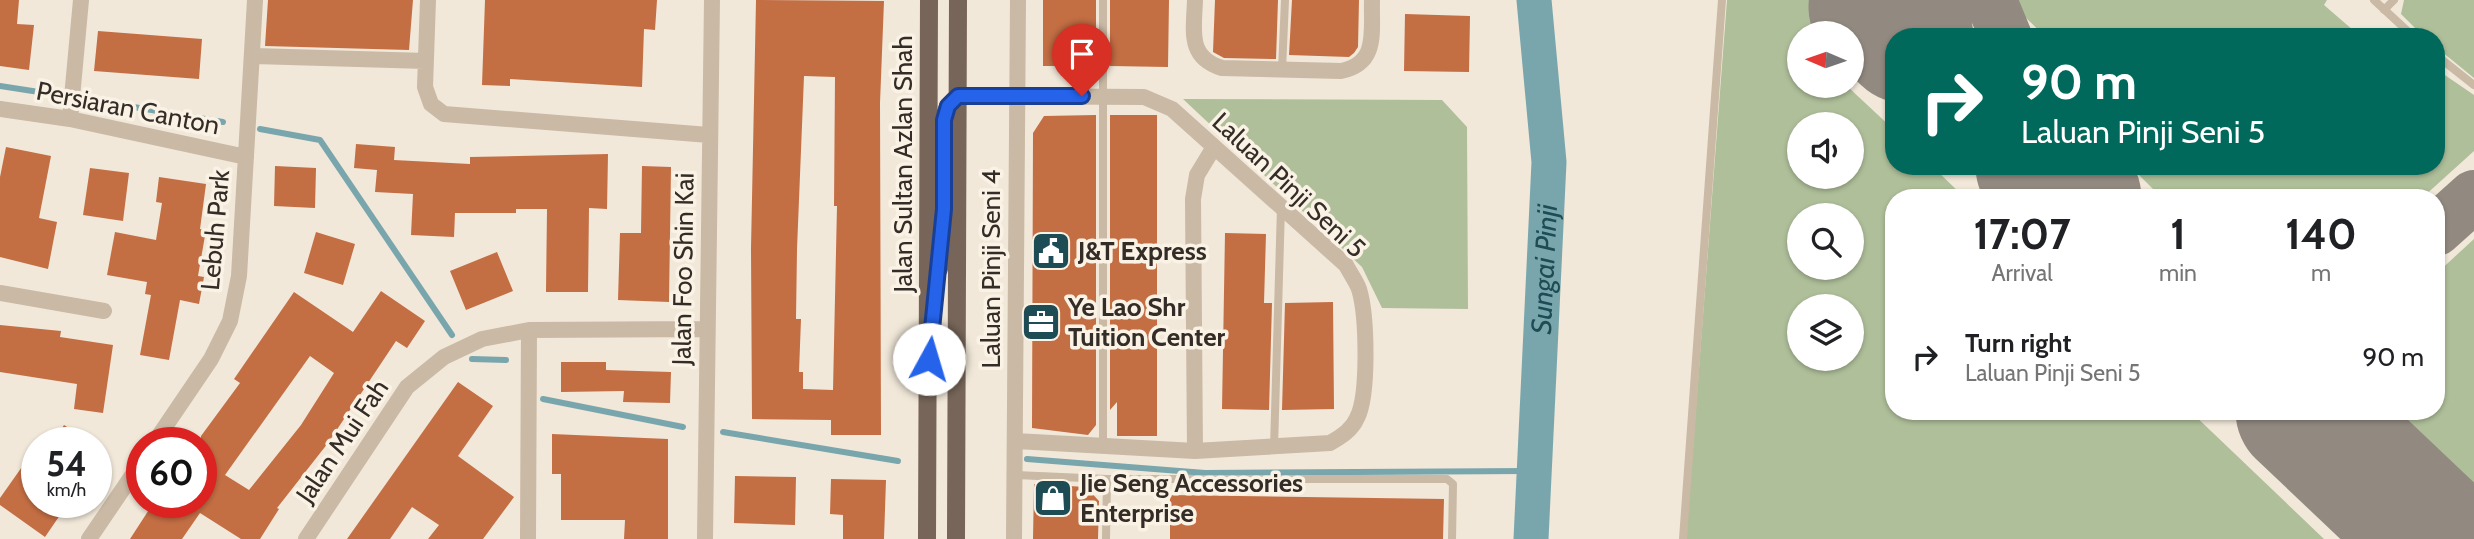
<!DOCTYPE html>
<html lang="en">
<head>
<meta charset="utf-8">
<style>
  :root { --surface:#fff; --page:#f2f2f2; --text:#202124; --muted:#757577 }
  body { margin:0; font-family:Cabin,sans-serif; background:var(--page); color:var(--text); height:100vh; display:flex; flex-direction:column; font-size:26px; white-space:nowrap }
  * { box-sizing:border-box; margin:0 }
  p { font-size:23px; color:var(--muted) }
  .icon { flex:none; width:38px; height:38px; fill:none; stroke:currentColor; stroke-width:2; stroke-linecap:round; stroke-linejoin:round }
  .map { position:relative; flex:1; overflow:hidden }
  .details { position:absolute; left:1885px; top:189px; width:560px; height:231px; display:flex; flex-direction:column; background:var(--surface); border-radius:28px; box-shadow:0 2px 5px #0004 }
  .details>* { flex:none }
  .banner { position:absolute; left:1885px; top:28px; width:560px; height:147px; border-radius:28px; box-shadow:0 2px 5px #0004; background:#00695c; color:#fff; overflow:hidden }
  .needle { width:46px; rotate:272deg }
  .fabs { position:absolute; left:1787px; top:21px; display:grid; gap:14px }
  .fabs a { display:grid; place-items:center; width:77px; height:77px; border-radius:50%; background:var(--surface); box-shadow:0 2px 5px #0004; font-size:35px }
  .speed { position:absolute; left:21px; top:427px; display:flex; gap:14px; font-size:35px; font-weight:700; text-align:center }
  .speed>* { display:grid; place-content:center; width:91px; height:91px; border-radius:50%; background:var(--surface); box-shadow:0 2px 5px #0004; line-height:1 }
  .speed small { font-size:18px; font-weight:400 }
  .speed .limit { border:10px solid #d22; background:#fff; color:#111 }
  .pin { position:absolute; display:grid; place-items:center; width:60px; height:60px; color:#fff; margin:-72px -30px; border-radius:50% 50% 50% 0; rotate:-45deg; box-shadow:0 0 7px #0007 }
  .pin .icon { rotate:45deg }
  .me { position:absolute; width:77px; margin:-38px; rotate:6deg; stroke-linejoin:round; filter:drop-shadow(0 0 5px #0008) }
  .turn { display:flex; align-items:center; gap:24px; height:147px; padding:0 21px; font-size:32px }
  .turn .icon { width:91px; height:91px; stroke-width:2.5 }
  .turn b { display:block; font-size:49px; line-height:60px }
  .eta { display:flex; justify-content:space-evenly; align-items:center; height:119px; text-align:center }
  .eta b { font-size:42px; font-weight:700; line-height:49px }
  ul { padding:0; list-style:none }
  li { display:flex; align-items:center; gap:21px; height:98px; padding:0 21px }
  li div { flex:1 }
  li b { display:block; font-size:26px }
  li em { font-style:normal }
  .map>svg:first-child { display:block }
  .green { fill:#afbf9a; fill-rule:evenodd }
  .lines { fill:none; stroke-linecap:round; stroke-linejoin:round }
  .stream { stroke:#79a6ad; stroke-width:6 }
  .river { stroke:#79a6ad; stroke-width:35 }
  .taxiway { stroke:#928a80; stroke-width:52 }
  .runway { stroke:#928a80; stroke-width:133 }
  .building { fill:#c46e44; fill-rule:evenodd }
  .service { stroke:#c9b9a5; stroke-width:8 }
  .minor { stroke:#c9b9a5; stroke-width:16 }
  .primary { stroke:#766558; stroke-width:18 }
  .route-casing { stroke:#184099; stroke-width:18 }
  .route { stroke:#2563eb; stroke-width:12 }
  .labels { text-anchor:middle; stroke-width:7; stroke-linejoin:round; paint-order:stroke }
  .street-label { font-size:26px; fill:#342c26; stroke:#f9f2e5 }
  .poi-label { font-size:26px; font-weight:bold; fill:#342c26; stroke:#f9f2e5; text-anchor:start }
  .water-label { font-size:28px; font-style:italic; fill:#1d4c55; stroke:#f9f2e5 }
</style>
</head>
<body>
<div class="map">
<svg width="2474" height="539" viewBox="0 0 2474 539">
  <rect width="100%" height="100%" fill="#f1e8d9"/>
  <!-- green -->
  <path class="green" d="M 1727,0 L 1875,0 L 1844,33 L 1799,33 L 1799,86 L 1847,86 L 1893,129 L 1894,166 L 1932,166 L 1965,198 L 1894,198 L 1894,411 L 2190,411 L 2324,539 L 1686,539 ZM 1799,124 L 1852,124 L 1852,177 L 1799,177 ZM 1799,215 L 1852,215 L 1852,268 L 1799,268 ZM 1799,306 L 1852,306 L 1852,359 L 1799,359 Z
    M 2007,0 L 2327,0 L 2324,5 L 2361,37 L 2046,37 Z
    M 2404,0 L 2474,0 L 2474,78 L 2436,47 L 2436,37 L 2424,37 L 2401,14 Z
    M 2436,69 L 2474,95 L 2474,151 L 2422,198 L 2162,198 L 2130,166 L 2436,166 Z
    M 1183,99 L 1442,100 L 1467,127 L 1468,309 L 1382,308 L 1362,267 Z
    M 2474,239 L 2474,493 L 2387,411 L 2436,411 L 2436,274 Z"/>
  <g class="lines">
    <!-- stream -->
    <path class="stream" d="M 0,86 L 52,94
      M 80,98 L 223,122
      M 260,129 L 320,140 L 452,335
      M 472,359 L 506,360
      M 543,399 L 683,427
      M 723,432 L 898,461
      M 1027,459 L 1205,473 L 1532,471"/>
    <!-- river -->
    <path class="river" id="s1" d="M 1531,539 L 1549,162 L 1534,0"/>
    <!-- taxiway -->
    <path class="taxiway" d="M 1985,0 L 1994,8 L 2006,37
      M 1894,68 C 1881,43 1891,18 1910,0
      M 2033,166 L 2071,194
      M 2436,230 L 2474,196
      M 2331,411 L 2336,430 L 2370,477"/>
    <!-- runway -->
    <path class="runway" d="M 1875,7 L 1907,37
      M 2042,166 L 2075,198
      M 2302,411 L 2437,539"/>
  </g>
  <!-- building -->
  <path class="building" d="M 0,0 L 19,0 L 17,24 L 34,25 L 29,70 L 0,66 Z
    M 268,0 L 413,0 L 409,50 L 265,46 Z
    M 485,0 L 657,0 L 655,30 L 644,29 L 642,87 L 510,79 L 510,86 L 482,85 Z
    M 756,0 L 884,1 L 880,103 L 881,435 L 831,435 L 831,420 L 752,419 L 751,248 ZM 804,76 L 835,77 L 834,206 L 837,206 L 833,390 L 803,389 L 803,372 L 799,372 L 801,319 L 796,319 L 797,249 Z
    M 1043,0 L 1096,0 L 1096,66 L 1043,66 Z
    M 1110,0 L 1169,0 L 1168,67 L 1110,66 Z
    M 1215,0 L 1278,0 L 1276,59 L 1224,58 L 1213,52 Z
    M 1292,0 L 1359,0 L 1358,47 L 1354,53 L 1349,57 L 1289,55 Z
    M 1405,14 L 1470,16 L 1469,72 L 1404,71 Z
    M 98,31 L 202,39 L 199,79 L 94,71 Z
    M 1096,115 L 1096,425 L 1088,435 L 1032,428 L 1033,133 L 1044,116 Z
    M 1110,115 L 1157,115 L 1157,436 L 1117,436 L 1117,402 L 1110,410 Z
    M 356,144 L 395,147 L 394,160 L 470,164 L 470,157 L 608,154 L 607,209 L 589,208 L 588,292 L 546,292 L 547,209 L 516,209 L 516,213 L 455,213 L 454,237 L 411,235 L 413,194 L 375,192 L 377,170 L 354,168 Z
    M 6,147 L 51,156 L 39,218 L 57,222 L 48,269 L 0,257 L 0,177 Z
    M 275,166 L 316,168 L 315,208 L 274,206 Z
    M 642,166 L 671,167 L 669,302 L 618,300 L 620,233 L 641,233 Z
    M 90,168 L 129,173 L 123,221 L 83,215 Z
    M 159,177 L 206,184 L 200,229 L 206,230 L 198,276 L 204,277 L 199,304 L 180,300 L 169,360 L 140,355 L 151,295 L 145,294 L 147,282 L 107,275 L 115,232 L 156,240 L 162,203 L 156,202 Z
    M 316,232 L 355,244 L 343,285 L 304,273 Z
    M 1225,233 L 1266,234 L 1264,303 L 1272,303 L 1269,410 L 1222,409 Z
    M 497,252 L 513,291 L 466,310 L 450,271 Z
    M 381,291 L 425,321 L 407,348 L 396,341 L 328,443 L 277,508 L 279,509 L 260,539 L 241,539 L 200,513 L 182,539 L 130,539 L 154,502 L 201,502 L 201,436 L 240,383 L 234,379 L 294,292 L 353,332 ZM 310,356 L 334,373 L 301,425 L 249,490 L 225,475 Z
    M 1333,302 L 1334,409 L 1282,410 L 1285,303 Z
    M 0,325 L 61,331 L 60,337 L 113,345 L 103,413 L 74,409 L 77,384 L 0,372 Z
    M 561,362 L 606,362 L 606,370 L 671,372 L 670,403 L 623,402 L 624,391 L 561,392 Z
    M 458,382 L 493,406 L 458,456 L 514,497 L 483,539 L 428,539 L 439,525 L 412,507 L 390,539 L 347,539 Z
    M 64,425 L 92,443 L 53,443 Z
    M 552,434 L 668,439 L 668,539 L 624,539 L 625,520 L 561,520 L 561,474 L 552,474 Z
    M 24,464 L 37,469 L 37,502 L 69,502 L 45,537 L 0,505 L 0,498 Z
    M 735,476 L 796,477 L 795,525 L 734,523 Z
    M 831,479 L 886,480 L 884,539 L 843,539 L 843,515 L 830,514 Z
    M 1034,484 L 1086,487 L 1099,501 L 1098,539 L 1033,539 Z
    M 1170,495 L 1444,499 L 1443,539 L 1170,539 Z"/>
  <g class="lines">
    <!-- service -->
    <path class="service" d="M 2374,0 L 2414,37
      M 2384,10 L 2394,0
      M 2436,55 L 2474,85
      M 1282,70 L 1285,0
      M 1103,447 L 1103,0
      M 1274,448 L 1281,207
      M 1015,475 L 1107,479
      M 1106,539 L 1107,479 L 1447,479 L 1453,484 L 1452,539
      M 1683,539 L 1722,0"/>
    <!-- minor -->
    <path class="minor" d="M 428,0 L 425,87 L 431,104 L 444,114 L 709,135
      M 1195,0 C 1194,31 1187,57 1222,68 L 1341,71 C 1379,63 1371,32 1372,0
      M 252,56 L 426,61
      M 958,96 L 1144,97 L 1172,109 L 1346,265 C 1350,273 1356,281 1359,289 C 1367,315 1369,395 1357,418 C 1352,430 1341,437 1330,443 L 1195,451 L 1015,441
      M 0,109 L 70,119 L 246,157
      M 70,119 L 81,0
      M 0,293 L 104,311
      M 154,443 L 211,359 L 230,321 L 239,276 L 255,0
      M 1195,451 L 1193,199 L 1197,175 L 1214,147
      M 89,539 L 142,461
      M 306,539 L 407,387 L 444,357 L 482,339 L 529,330 L 706,329
      M 528,539 L 529,330
      M 705,539 L 712,0
      M 1014,539 L 1018,0"/>
    <!-- primary -->
    <path class="primary" d="M 939,269 L 945,209 L 944,120 L 948,106 L 958,96
      M 927,539 L 929,0
      M 956,539 L 958,0"/>
  </g>
  <g class="lines">
    <!-- route casing -->
    <g class="route-casing">
      <path id="route" d="M 929,359 L 944,209 L 944,120 L 948,106 L 958,96 L 1082,96"/>
    </g>
    <!-- route -->
    <use href="#route" class="route"/>
  </g>
  <!-- icons -->
  <defs>
    <g id="civic-square" transform="scale(2.0125)"><rect x="-9" y="-9" width="18" height="18" rx="4" fill="#1d4c55" stroke="#f9f2e5"/><path d="M-.6-6.5H3V-4.5H.6V-3L4-1V1h2V6H-6V1h2V-1L-.6-3ZM-1.2 2.5V6h2.4V2.5Z" fill="#fff"/></g>
    <g id="office-square" transform="scale(2.0125)"><rect x="-9" y="-9" width="18" height="18" rx="4" fill="#1d4c55" stroke="#f9f2e5"/><path d="M-6-3h4V-5.5h4V-3h4V5H-6ZM-1-4.5V-3h2v-1.5ZM-6 0V1H6V0Z" fill="#fff"/></g>
    <g id="shop-square" transform="scale(2.0125)"><rect x="-9" y="-9" width="18" height="18" rx="4" fill="#1d4c55" stroke="#f9f2e5"/><path d="M-5-2.5h2.3a2.7 3.5 0 0 1 5.4 0H5L5.5 6h-11ZM-1.5-2.5h3a1.5 2.3 0 0 0-3 0Z" fill="#fff"/></g>
  </defs>
  <g fill-rule="evenodd">
    <use href="#civic-square" x="1051" y="251"/>
    <use href="#office-square" x="1041" y="322"/>
    <use href="#shop-square" x="1053" y="498"/>
  </g>
  <g class="labels">
    <!-- street labels -->
    <g class="street-label">
      <text transform="translate(128 108) rotate(11)" y="9">Persiaran Canton</text>
      <text transform="translate(903 164) rotate(-90)" y="9">Jalan Sultan Azlan Shah</text>
      <text transform="translate(1289 185) rotate(43)" y="9">Laluan Pinji Seni 5</text>
      <text transform="translate(215 230) rotate(-85)" y="9">Lebuh Park</text>
      <text transform="translate(683 269) rotate(-89)" y="9">Jalan Foo Shin Kai</text>
      <text transform="translate(991 269) rotate(-90)" y="9">Laluan Pinji Seni 4</text>
      <text transform="translate(342 441) rotate(-56)" y="9">Jalan Mui Fah</text>
    </g>
    <!-- poi labels -->
    <g class="poi-label">
      <text x="1078" y="260">J&amp;T Express</text>
      <text x="1068" y="316">Ye Lao Shr<tspan x="1068" dy="30">Tuition Center</tspan></text>
      <text x="1080" y="492">Jie Seng Accessories<tspan x="1080" dy="30">Enterprise</tspan></text>
    </g>
    <!-- water labels -->
    <g class="water-label">
      <text dy="10" stroke="none"><textPath href="#s1" startOffset="270">Sungai Pinji</textPath></text>
    </g>
  </g>
</svg>
<div class="fabs">
<a><svg class="needle" viewBox="-14 -14 28 28"><path d="M0-13l5 13h-10z" fill="#e53935"/><path d="M0 13l5-13h-10z" fill="#757577"/></svg></a>
<a><svg class="icon" aria-label="sound" viewBox="0 0 24 24"><path d="M4 9h4l5-4v14l-5-4H4zM17 9q2 3 0 6"/></svg></a>
<a><svg class="icon" aria-label="search" viewBox="0 0 24 24"><circle cx="10" cy="10" r="6"/><path d="M15 15l6 6"/></svg></a>
<a><svg class="icon" aria-label="layers" viewBox="0 0 24 24"><path d="M12 4l9 5-9 5-9-5zM3 14l9 5 9-5"/></svg></a>
</div>
<div class="speed"><div>54<small>km/h</small></div><div class="limit">60</div></div>
<div class="pin" style="left:1082px;top:96px;background:#d93025"><svg class="icon" aria-label="arrive" viewBox="0 0 24 24"><path d="M6 21V4h12l-3 4 3 4H6"/></svg></div>
<svg class="me" style="left:929px;top:359px" viewBox="-20 -20 40 40"><circle r="19" fill="#fff"/><path d="M0-13L10 11 0 6-10 11z" fill="#2563eb"/></svg>
<div class="banner">
<div class="turn"><svg class="icon" aria-label="right" viewBox="0 0 24 24"><path d="M7 20v-9h11M14 6l5 5-5 5"/></svg><div><b>90 m</b>Laluan Pinji Seni 5</div></div>
</div>
<section class="details">
<div class="eta">
<div><b>17:07</b><p>Arrival</p></div>
<div><b>1</b><p>min</p></div>
<div><b>140</b><p>m</p></div>
</div>
<ul>
<li><svg class="icon" aria-label="right" viewBox="0 0 24 24"><path d="M7 20v-9h11M14 6l5 5-5 5"/></svg><div><b>Turn right</b><p>Laluan Pinji Seni 5</p></div><em>90 m</em></li>
</ul>
</section>
</div>
</body>
</html>
